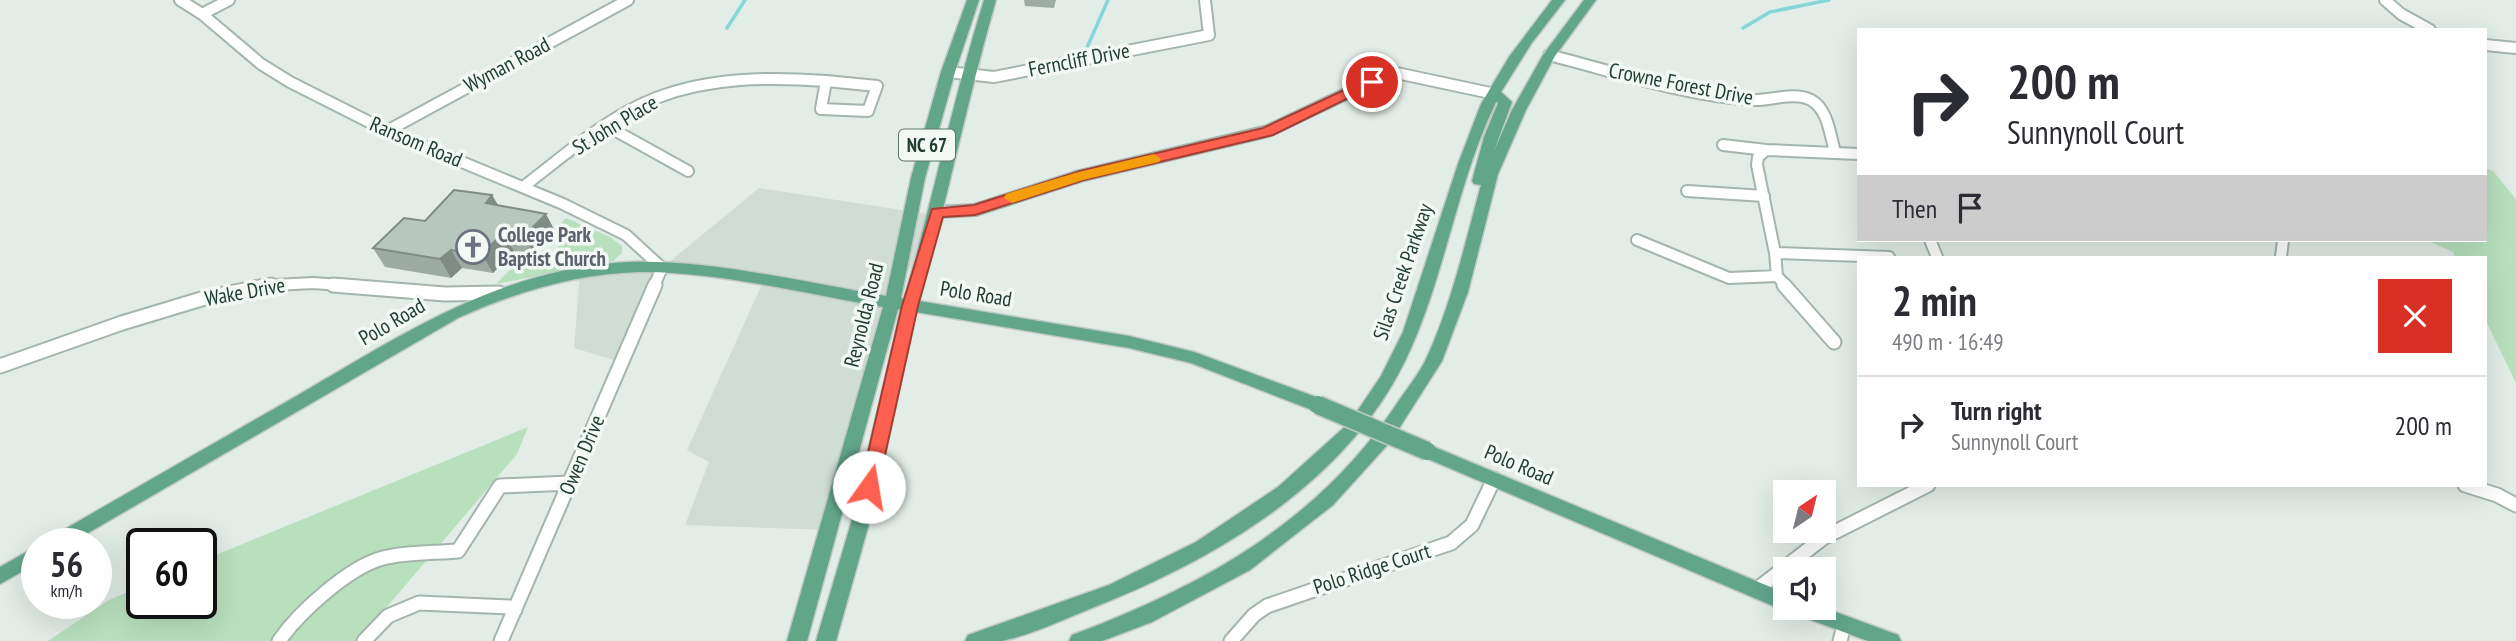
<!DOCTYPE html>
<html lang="en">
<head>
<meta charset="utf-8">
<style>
  :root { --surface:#fff; --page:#f7f7f7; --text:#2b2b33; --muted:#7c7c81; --line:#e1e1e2 }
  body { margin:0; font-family:"PT Sans Narrow",sans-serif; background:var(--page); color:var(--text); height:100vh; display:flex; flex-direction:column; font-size:26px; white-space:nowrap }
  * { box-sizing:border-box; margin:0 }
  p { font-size:23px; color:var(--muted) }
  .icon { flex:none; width:38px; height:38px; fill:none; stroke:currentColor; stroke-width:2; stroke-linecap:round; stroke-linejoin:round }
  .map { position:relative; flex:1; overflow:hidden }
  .panel { position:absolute; left:1857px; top:256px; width:630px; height:231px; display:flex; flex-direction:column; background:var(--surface); border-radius:0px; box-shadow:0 7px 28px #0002 }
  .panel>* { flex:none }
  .hud { position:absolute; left:1857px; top:28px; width:630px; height:214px; border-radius:0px; box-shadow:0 7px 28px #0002; background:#fff; color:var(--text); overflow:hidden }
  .needle { width:46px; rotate:35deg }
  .fabs { position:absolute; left:1773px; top:480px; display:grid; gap:14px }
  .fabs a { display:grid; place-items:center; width:63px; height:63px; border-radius:0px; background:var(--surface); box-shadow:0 7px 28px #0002; font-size:35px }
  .speed { position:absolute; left:21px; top:528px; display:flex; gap:14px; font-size:35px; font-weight:700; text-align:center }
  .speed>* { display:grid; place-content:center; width:91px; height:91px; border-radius:50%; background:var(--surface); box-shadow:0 7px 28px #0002; line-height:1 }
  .speed small { font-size:18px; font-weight:400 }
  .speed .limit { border:4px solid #111; border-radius:10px; background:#fff; color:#111 }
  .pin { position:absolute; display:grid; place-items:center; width:60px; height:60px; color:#fff; margin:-30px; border:4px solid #fff; border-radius:50%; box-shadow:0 2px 7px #0007 }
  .me { position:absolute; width:77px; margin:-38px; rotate:13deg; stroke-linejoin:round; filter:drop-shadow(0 0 5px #0008) }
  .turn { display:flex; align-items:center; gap:24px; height:147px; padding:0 35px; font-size:32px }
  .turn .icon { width:91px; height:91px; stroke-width:2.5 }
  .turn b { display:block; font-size:49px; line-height:60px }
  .then { display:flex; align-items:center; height:66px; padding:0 35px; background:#0003; gap:14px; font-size:26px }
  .round { display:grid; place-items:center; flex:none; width:74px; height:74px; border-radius:0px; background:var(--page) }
  .summary { display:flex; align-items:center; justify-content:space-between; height:119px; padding:0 35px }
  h1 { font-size:42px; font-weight:700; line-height:52px }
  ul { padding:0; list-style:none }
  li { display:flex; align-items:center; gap:21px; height:98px; padding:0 35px; border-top:2px solid var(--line) }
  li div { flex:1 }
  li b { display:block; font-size:26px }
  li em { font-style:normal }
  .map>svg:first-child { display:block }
  .built { fill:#cfddd4 }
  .green { fill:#b8e0bd }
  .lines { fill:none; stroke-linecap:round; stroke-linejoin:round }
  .stream { stroke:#84d6d7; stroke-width:3.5 }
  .minor-far1-casing { stroke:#a3b5ac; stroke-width:14 }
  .minor-casing { stroke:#a3b5ac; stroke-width:17 }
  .major-casing { stroke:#c1c9c6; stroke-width:3 }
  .minor-far1 { stroke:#fff; stroke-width:10 }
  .minor { stroke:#fff; stroke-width:13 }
  .major { fill:#62a68a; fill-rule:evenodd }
  .major-bridge-casing { stroke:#c1c9c6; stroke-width:21; stroke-linecap:butt }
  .major-bridge { stroke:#62a68a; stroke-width:18 }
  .wall { fill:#9daca3 }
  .shaded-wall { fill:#7f8c85 }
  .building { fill:#b6c8be; stroke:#7f8c85; stroke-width:2 }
  .route { fill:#fd604f; stroke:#a43e33; stroke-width:2 }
  .slow { fill:#f59e0b }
  .labels { text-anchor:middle; stroke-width:7; stroke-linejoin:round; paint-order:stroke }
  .shield { fill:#f2f9f4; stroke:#5f776c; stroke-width:2 }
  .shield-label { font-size:19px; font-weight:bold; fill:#203f32 }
  .street-label { font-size:21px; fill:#203f32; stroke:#f2f9f4 }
  .worship-label { font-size:21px; font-weight:bold; fill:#5b616d; stroke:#f2f9f4; text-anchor:start }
</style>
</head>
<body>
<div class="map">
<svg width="2516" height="641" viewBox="0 0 2516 641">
  <rect width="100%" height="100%" fill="#e1ede6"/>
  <!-- built -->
  <path class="built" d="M 759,188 L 927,214 L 924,241 L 892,303 L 830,530 L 685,525 L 709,462 L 687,450 L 763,282 L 662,268 L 621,362 L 574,348 L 580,272 L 662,268 Z"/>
  <!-- green -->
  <path class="green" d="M 2485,168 L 2493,171 L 2516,199 L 2516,383 L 2485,319 L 2485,257 L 2455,257 L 2453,252 L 2426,240 L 2485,240 Z
    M 566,218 L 610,237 L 622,246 L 622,253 L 613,261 L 496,284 C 516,265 518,256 548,258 L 571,233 L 555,229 Z
    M 528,427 L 517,454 L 358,641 L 48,641 L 109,600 L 142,586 L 142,604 L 201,604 L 201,561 Z"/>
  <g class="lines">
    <!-- stream -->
    <path class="stream" d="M 727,28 L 745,0
      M 1743,28 L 1770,12 L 1829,0
      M 1085,52 L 1108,0"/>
    <!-- minor-far1 casing -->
    <g class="minor-far1-casing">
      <path id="minor-far1" d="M 180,0 L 202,14 L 261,64 L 290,82 L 387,131 L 563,204 L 626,235 L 662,268 L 654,286
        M 2385,0 L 2401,14 L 2430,30
        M 202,14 L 229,0
        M 2485,45 L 2516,48
        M 1549,55 C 1616,72 1684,96 1753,100 C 1770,101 1794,91 1811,100 C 1828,109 1830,135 1835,152
        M 948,72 L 994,77 L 1209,35 L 1205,0
        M 826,81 L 877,86 L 868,111 L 821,109 Z
        M 607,126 L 688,171
        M 387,131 L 628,0
        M 1723,145 L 1766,150 L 1858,154
        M 1766,150 L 1758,157 L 1757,165 L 1775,253 L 1777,276 L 1786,286
        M 523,187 C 565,155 607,117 656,98 C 710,77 769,77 826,81
        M 1687,191 L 1764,196
        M 937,212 L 975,210 L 1080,176 L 1268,131 L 1392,72 L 1495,94
        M 1637,240 L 1729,278 L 1777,276
        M 1930,240 L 1937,257
        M 1775,253 L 1889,257
        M 2281,257 L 2283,240
        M 256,286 L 313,283 L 354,286"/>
    </g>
    <!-- minor casing -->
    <g class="minor-casing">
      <path id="minor" d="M 333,285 L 445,294 L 499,293
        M 1784,285 L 1834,342
        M 0,366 L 122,323 L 208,297 L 271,285
        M 2465,485 L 2497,495 L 2516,505
        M 1756,590 L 1823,538 L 1928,485
        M 279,641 C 299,612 349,567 383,558 C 406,552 434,553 458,551 L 500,486 L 569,483
        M 364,641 L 388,616 L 419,603 L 510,607 L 515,610
        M 501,641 L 655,285
        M 1231,641 L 1254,615 L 1267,606 L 1451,543 L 1472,525 L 1494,479
        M 1840,641 L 1844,625"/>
    </g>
    <!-- major casing -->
    <g class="major-casing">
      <path id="major" d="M 967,0 L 979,0 L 955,72 L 925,178 L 901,298 L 904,299 C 933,200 953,99 984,0 L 996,0 C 967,100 947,201 919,301 L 1129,336 L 1194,352 L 1324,400 L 1326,405 L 1324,410 L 1312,410 L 1191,363 L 1129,348 L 916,312 L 872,513 L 836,641 L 816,641 L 854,513 L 901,310 L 898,309 L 807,641 L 787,641 L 883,307 C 807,294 715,271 639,272 C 575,274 515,292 458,318 L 69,544 L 45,544 L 48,539 C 132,490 216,442 300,394 C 402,335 492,274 614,263 C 697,256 802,282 886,296 L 911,178 L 941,72 Z
        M 1552,0 L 1565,0 L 1531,44 L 1501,92 L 1512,102 L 1494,151 L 1512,110 L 1543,55 L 1584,0 L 1596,0 L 1555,56 L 1526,110 L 1498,174 L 1468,292 L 1442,361 L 1391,441 L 1333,505 L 1250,570 L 1152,622 L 1102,641 L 1069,641 L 1072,635 C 1203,586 1319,522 1398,402 C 1408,387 1420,373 1427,357 C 1452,303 1465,243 1481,185 L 1474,184 L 1472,181 L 1484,137 L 1498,103 L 1496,102 C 1456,184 1445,279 1405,361 C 1346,482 1218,558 1097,606 C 1067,618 1034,634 1002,641 C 991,641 977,641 965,641 L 968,635 L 1109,585 L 1196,542 L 1278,487 L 1350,422 L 1381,376 L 1403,332 L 1458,164 L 1481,104 L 1509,57 Z
        M 1427,444 L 1785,593 L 1785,607 L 1822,607 L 1898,635 L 1901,641 L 1868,641 L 1792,613 L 1790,608 L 1785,610 L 1778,608 L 1421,456 L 1418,451 L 1421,446 Z
        M 37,546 L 37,563 L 0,584 L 0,567 Z"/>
    </g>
    <!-- minor-far1 -->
    <use href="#minor-far1" class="minor-far1"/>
    <!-- minor -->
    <use href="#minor" class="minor"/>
    <!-- major -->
    <use href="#major" class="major"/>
    <!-- major-bridge casing -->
    <g class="major-bridge-casing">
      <path id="major-bridge" d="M 1318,405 L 1427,451"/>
    </g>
    <!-- major-bridge -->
    <use href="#major-bridge" class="major-bridge"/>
  </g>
  <!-- wall -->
  <path class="wall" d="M 1024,0 L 1056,0 L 1054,8 L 1025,6 Z
    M 492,195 L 498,205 L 556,233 L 534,254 L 514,251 L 493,273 L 462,268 L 451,278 L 385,267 L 373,248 Z"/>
  <!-- shaded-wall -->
  <path class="shaded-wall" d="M 492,195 L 503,214 L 486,203 Z
    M 546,214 L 556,233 L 534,254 L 524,236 Z
    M 503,233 L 514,251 L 493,273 L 482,254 Z
    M 451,250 L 462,268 L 451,278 L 440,259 Z"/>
  <!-- building -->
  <path class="building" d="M 454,190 L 492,195 L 486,203 L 546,214 L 524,236 L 503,233 L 482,254 L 451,250 L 440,259 L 373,248 L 404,218 L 425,221 Z"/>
  <!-- route -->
  <path class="route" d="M 1372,77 L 1379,82 L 1377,84 L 1273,135 L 1084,180 L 975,215 L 943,217 L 918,306 L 878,487 L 875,492 L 869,494 L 862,492 L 860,487 L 902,306 L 932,209 L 974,205 L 1080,171 L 1263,128 Z"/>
  <!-- slow -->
  <path class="slow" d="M 1154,154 L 1161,159 L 1159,162 L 1083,180 L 1012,203 L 1004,198 L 1006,194 L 1075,173 Z"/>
  <!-- icons -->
  <defs>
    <g id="church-ring" transform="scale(1.75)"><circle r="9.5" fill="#f2f9f4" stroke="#6b7280" stroke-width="1.5"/><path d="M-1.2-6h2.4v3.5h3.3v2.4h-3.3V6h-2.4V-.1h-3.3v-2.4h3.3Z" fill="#6b7280"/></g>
  </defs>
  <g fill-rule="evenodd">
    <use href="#church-ring" x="473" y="247"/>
  </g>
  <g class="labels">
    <!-- shield labels -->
    <rect class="shield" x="899" y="129.5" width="56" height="31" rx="5"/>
    <g class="shield-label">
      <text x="927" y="152">NC 67</text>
    </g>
    <!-- street labels -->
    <g class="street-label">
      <text transform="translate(1079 60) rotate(-11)" y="7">Ferncliff Drive</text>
      <text transform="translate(507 65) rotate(-28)" y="7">Wyman Road</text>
      <text transform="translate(1681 84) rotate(11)" y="7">Crowne Forest Drive</text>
      <text transform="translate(615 125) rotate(-31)" y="7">St John Place</text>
      <text transform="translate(416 142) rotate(23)" y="7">Ransom Road</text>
      <text transform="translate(1403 272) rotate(-71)" y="7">Silas Creek Parkway</text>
      <text transform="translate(245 292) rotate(-10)" y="7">Wake Drive</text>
      <text transform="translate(976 294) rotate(9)" y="7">Polo Road</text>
      <text transform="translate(864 315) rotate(-76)" y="7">Reynolda Road</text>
      <text transform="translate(392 322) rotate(-30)" y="7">Polo Road</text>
      <text transform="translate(582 455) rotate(-67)" y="7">Owen Drive</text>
      <text transform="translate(1519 465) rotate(23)" y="7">Polo Road</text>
      <text transform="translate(1372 569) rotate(-18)" y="7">Polo Ridge Court</text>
    </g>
    <!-- worship labels -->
    <g class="worship-label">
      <text x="498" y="242">College Park<tspan x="498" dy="24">Baptist Church</tspan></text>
    </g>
  </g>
</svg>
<div class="fabs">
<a><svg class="needle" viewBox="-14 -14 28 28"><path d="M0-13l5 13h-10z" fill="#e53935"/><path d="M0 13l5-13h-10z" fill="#7c7c81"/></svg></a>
<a><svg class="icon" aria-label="sound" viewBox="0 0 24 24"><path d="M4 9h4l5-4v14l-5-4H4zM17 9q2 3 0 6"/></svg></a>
</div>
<div class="speed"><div>56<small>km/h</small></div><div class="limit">60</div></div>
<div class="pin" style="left:1372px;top:82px;background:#d93025"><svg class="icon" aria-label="arrive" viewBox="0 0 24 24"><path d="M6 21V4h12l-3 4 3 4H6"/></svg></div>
<svg class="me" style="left:869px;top:487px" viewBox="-20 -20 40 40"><circle r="19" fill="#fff"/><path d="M0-13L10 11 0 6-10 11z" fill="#fd604f"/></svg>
<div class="hud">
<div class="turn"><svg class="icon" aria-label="right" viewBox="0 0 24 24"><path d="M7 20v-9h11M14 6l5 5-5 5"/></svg><div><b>200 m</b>Sunnynoll Court</div></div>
<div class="then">Then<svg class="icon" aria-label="arrive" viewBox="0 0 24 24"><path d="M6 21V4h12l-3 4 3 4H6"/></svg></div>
</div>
<section class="panel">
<div class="summary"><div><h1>2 min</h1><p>490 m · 16:49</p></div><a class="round" style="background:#d93025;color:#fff"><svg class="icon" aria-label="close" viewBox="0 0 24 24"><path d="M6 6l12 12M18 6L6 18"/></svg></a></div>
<ul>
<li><svg class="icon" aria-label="right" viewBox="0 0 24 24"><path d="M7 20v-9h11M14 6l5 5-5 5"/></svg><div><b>Turn right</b><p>Sunnynoll Court</p></div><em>200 m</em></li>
</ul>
</section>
</div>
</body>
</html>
